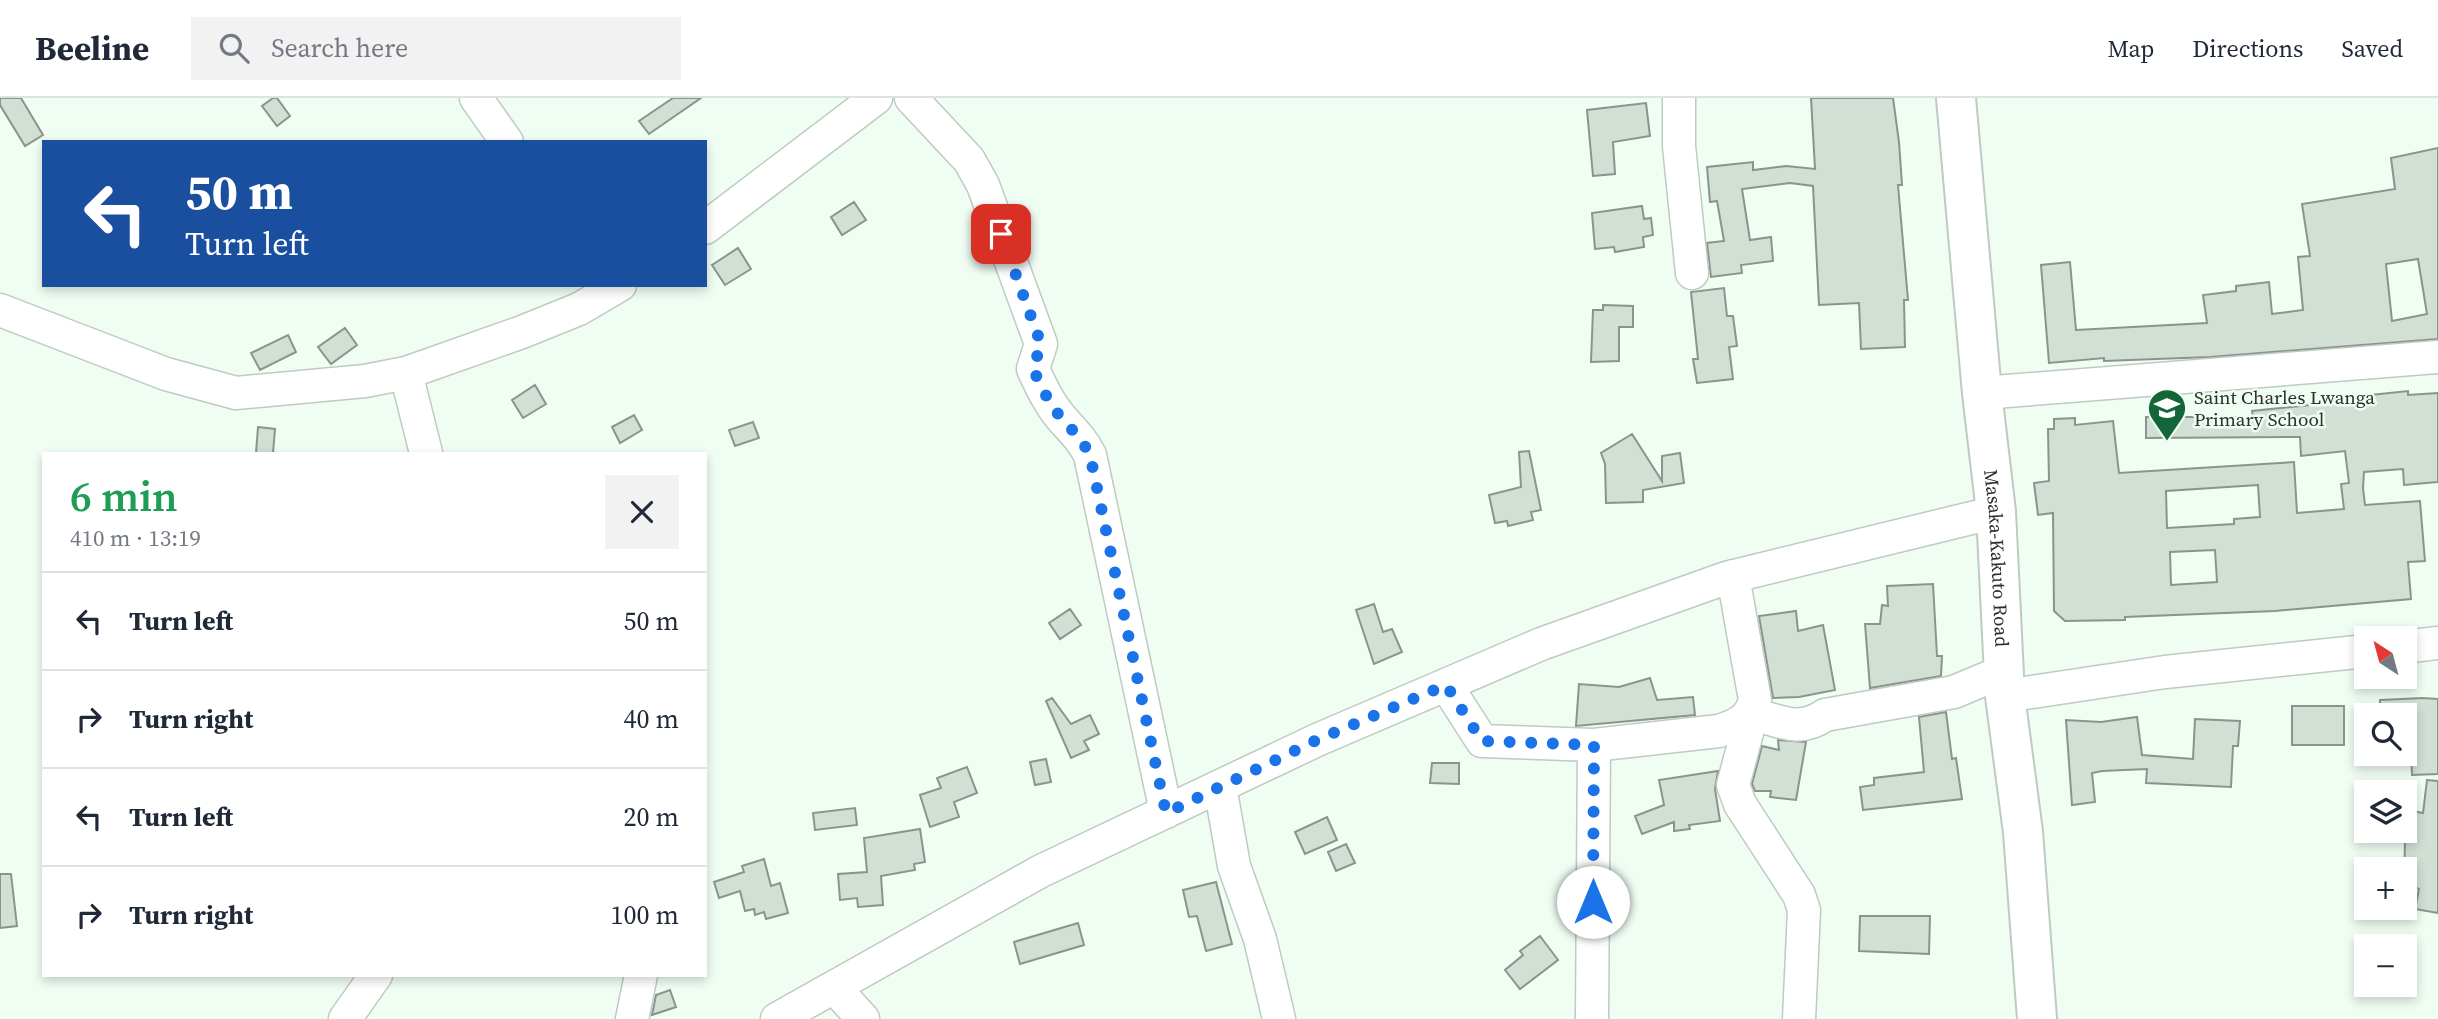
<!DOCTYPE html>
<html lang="en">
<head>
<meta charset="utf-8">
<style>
  :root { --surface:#fff; --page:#f2f2f3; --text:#1f2937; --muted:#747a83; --line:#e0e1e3 }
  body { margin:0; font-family:"Source Serif 4",serif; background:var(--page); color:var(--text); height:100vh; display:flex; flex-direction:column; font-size:26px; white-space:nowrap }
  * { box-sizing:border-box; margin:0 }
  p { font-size:23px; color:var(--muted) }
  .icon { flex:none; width:38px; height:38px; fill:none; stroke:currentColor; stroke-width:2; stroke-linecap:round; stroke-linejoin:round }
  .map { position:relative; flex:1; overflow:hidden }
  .side { position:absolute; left:42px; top:354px; width:665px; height:525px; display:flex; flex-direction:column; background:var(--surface); border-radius:0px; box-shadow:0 4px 10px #0003 }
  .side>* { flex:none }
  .banner { position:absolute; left:42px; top:42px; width:665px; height:147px; border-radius:0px; box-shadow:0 4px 10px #0003; background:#1a4fa0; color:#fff; overflow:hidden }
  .needle { width:46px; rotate:324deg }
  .buttons { position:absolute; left:2354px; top:528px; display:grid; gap:14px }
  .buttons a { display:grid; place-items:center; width:63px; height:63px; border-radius:0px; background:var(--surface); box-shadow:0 4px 10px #0003; font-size:35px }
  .pin { position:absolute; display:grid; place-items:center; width:60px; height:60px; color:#fff; margin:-30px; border-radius:14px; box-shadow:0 4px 10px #0006 }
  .me { position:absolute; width:77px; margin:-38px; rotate:0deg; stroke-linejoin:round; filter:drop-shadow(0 0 5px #0008) }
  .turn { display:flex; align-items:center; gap:24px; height:147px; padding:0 28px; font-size:32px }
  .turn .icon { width:91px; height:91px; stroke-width:2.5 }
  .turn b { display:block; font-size:49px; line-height:60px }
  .round { display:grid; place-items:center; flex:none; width:74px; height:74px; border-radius:0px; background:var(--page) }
  .headline { display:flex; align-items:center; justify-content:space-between; height:119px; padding:0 28px }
  h1 { font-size:42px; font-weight:600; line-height:52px; color:#1e9e55 }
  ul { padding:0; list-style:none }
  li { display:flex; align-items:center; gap:21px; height:98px; padding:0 28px; border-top:2px solid var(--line) }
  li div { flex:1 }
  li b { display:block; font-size:26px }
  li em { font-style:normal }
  header { display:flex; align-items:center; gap:42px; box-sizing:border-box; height:98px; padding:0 35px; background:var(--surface); border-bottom:2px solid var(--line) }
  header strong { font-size:33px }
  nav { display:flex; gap:38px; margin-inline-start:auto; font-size:24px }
  .search { width:490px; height:63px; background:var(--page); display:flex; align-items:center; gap:18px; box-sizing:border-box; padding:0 24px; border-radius:0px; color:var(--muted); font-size:26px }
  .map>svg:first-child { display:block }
  .building { fill:#d2dfd5; stroke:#89958c; stroke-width:2; fill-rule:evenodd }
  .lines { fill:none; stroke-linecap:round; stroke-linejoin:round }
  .minor-casing { stroke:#becbc1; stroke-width:35 }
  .highway-casing { stroke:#becbc1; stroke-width:42 }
  .minor { stroke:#fff; stroke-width:32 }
  .highway { stroke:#fff; stroke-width:38 }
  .route { stroke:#1a73e8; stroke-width:12; stroke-dasharray:0 21.6 }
  .labels { text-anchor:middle; stroke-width:5; stroke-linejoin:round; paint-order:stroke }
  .poi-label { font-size:19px; fill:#2a302c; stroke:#effdf3; text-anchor:start }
  .street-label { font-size:19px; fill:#2a302c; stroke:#effdf3 }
</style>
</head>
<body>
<header>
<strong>Beeline</strong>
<div class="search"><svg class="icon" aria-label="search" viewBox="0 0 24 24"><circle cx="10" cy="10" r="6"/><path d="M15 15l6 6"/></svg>Search here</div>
<nav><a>Map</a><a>Directions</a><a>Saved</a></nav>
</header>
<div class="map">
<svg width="2438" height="921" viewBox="0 0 2438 921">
  <rect width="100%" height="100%" fill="#effdf3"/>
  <!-- building -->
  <path class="building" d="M 0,0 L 21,0 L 43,37 L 25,48 L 0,7 Z
    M 273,0 L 277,0 L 290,18 L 277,28 L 262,8 Z
    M 673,0 L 701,0 L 649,36 L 639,23 Z
    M 1811,0 L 1893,0 L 1899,44 L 1902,87 L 1898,87 L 1908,202 L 1904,202 L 1905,249 L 1861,251 L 1859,205 L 1819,207 L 1813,88 L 1790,85 L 1742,91 L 1750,142 L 1771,139 L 1773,163 L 1741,167 L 1742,175 L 1711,179 L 1707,145 L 1724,143 L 1717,103 L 1710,104 L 1707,69 L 1753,64 L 1753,72 L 1786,68 L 1815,71 Z
    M 1646,5 L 1650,38 L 1613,44 L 1615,76 L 1593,78 L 1587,12 Z
    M 2438,50 L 2438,241 L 2210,259 L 2104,263 L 2104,260 L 2049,265 L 2041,167 L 2070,164 L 2076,232 L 2207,225 L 2203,197 L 2236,193 L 2236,188 L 2269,184 L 2272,216 L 2303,212 L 2298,159 L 2310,158 L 2302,106 L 2395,91 L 2391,60 ZM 2418,161 L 2427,216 L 2392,223 L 2386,166 Z
    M 854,104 L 866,122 L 842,137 L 831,119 Z
    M 1642,108 L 1644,121 L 1651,120 L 1653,137 L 1643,139 L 1644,149 L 1615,154 L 1614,149 L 1595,151 L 1592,115 Z
    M 738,150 L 751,171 L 725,187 L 712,167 Z
    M 1724,190 L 1727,218 L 1733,218 L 1737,248 L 1729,249 L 1733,281 L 1697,285 L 1693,261 L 1698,261 L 1691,194 Z
    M 1603,207 L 1633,208 L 1633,229 L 1619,229 L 1619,263 L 1591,264 L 1593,212 L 1603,212 Z
    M 345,230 L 357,247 L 331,266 L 318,249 Z
    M 288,237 L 296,254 L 260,272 L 251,255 Z
    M 535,287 L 546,306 L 523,320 L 512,302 Z
    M 2408,293 L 2408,297 L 2438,295 L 2438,384 L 2404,387 L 2403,371 L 2364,374 L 2363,390 L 2365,407 L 2420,403 L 2425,463 L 2408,464 L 2411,501 L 2275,513 L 2125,519 L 2125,522 L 2065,523 L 2054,513 L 2053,415 L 2038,417 L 2034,385 L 2049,383 L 2048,331 L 2054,331 L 2054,321 L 2075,320 L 2075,327 L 2113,323 L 2119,375 L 2294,364 L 2297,415 L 2344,411 L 2341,386 L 2349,385 L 2345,353 L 2301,358 L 2300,339 L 2146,340 L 2146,319 L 2253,319 L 2252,313 L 2361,302 L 2361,298 ZM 2258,387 L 2260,419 L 2234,421 L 2234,426 L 2167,430 L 2166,393 ZM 2215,452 L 2217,484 L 2171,487 L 2170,454 Z
    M 634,317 L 642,332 L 620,345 L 612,329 Z
    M 753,324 L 759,340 L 735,348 L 729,332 Z
    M 258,329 L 275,331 L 273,355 L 256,355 Z
    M 1632,336 L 1662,383 L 1662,358 L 1680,355 L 1684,385 L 1643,392 L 1643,404 L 1606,405 L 1605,366 L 1601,355 Z
    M 1529,353 L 1541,412 L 1531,414 L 1533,422 L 1508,428 L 1507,423 L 1495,425 L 1489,397 L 1521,389 L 1519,354 Z
    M 1933,486 L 1937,558 L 1942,558 L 1941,578 L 1870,590 L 1865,526 L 1880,526 L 1882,507 L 1888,508 L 1887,488 Z
    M 1374,506 L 1383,534 L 1392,531 L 1402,554 L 1374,566 L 1356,512 Z
    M 1070,511 L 1081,527 L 1060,541 L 1049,525 Z
    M 1796,513 L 1798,533 L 1823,527 L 1835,592 L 1799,599 L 1773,600 L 1759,518 Z
    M 1650,580 L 1657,602 L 1693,599 L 1695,617 L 1576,628 L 1579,586 L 1619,589 Z
    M 1052,600 L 1071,626 L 1090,617 L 1099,636 L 1084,643 L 1089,652 L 1071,660 L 1046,603 Z
    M 2423,600 L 2438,601 L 2438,676 L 2412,677 L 2411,654 L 2404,656 L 2404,618 L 2380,618 L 2380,602 Z
    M 2292,608 L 2344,608 L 2344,647 L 2292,647 Z
    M 1946,614 L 1952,661 L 1956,660 L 1962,701 L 1863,712 L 1860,689 L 1874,687 L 1874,680 L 1924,674 L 1919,619 Z
    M 2137,619 L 2142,657 L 2193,661 L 2195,621 L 2240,623 L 2238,648 L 2233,648 L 2231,689 L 2146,685 L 2147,671 L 2102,673 L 2092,675 L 2095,704 L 2072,707 L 2066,622 L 2101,624 Z
    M 1778,642 L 1806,644 L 1796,702 L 1770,699 L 1771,693 L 1755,693 L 1752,686 L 1762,648 L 1779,652 Z
    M 1046,661 L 1051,684 L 1035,687 L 1030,664 Z
    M 1432,665 L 1459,665 L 1459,686 L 1430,685 Z
    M 967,669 L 977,695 L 954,704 L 959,719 L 930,729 L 920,697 L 941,690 L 937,680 Z
    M 1718,673 L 1715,691 L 1720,723 L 1689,727 L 1690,731 L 1674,733 L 1674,724 L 1642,736 L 1635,718 L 1664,707 L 1659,682 Z
    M 2427,682 L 2438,683 L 2438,815 L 2415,811 L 2419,791 L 2404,784 L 2405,743 L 2412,713 L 2423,715 Z
    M 855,710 L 857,727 L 815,732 L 813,715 Z
    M 1327,719 L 1337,742 L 1305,756 L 1295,734 Z
    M 920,731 L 925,764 L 914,766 L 915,772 L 881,778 L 883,807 L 858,809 L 857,800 L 840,802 L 838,776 L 867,774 L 864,740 Z
    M 1346,746 L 1355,765 L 1336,773 L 1328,754 Z
    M 764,761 L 771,788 L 780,785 L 788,815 L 766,821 L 764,814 L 755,817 L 754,811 L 745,813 L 740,793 L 719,800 L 714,784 L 744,774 L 742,768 Z
    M 0,776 L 11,776 L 17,828 L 0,830 Z
    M 1216,784 L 1232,846 L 1206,853 L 1197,818 L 1189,819 L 1183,792 Z
    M 1860,818 L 1930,818 L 1929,856 L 1859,853 Z
    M 1078,825 L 1084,847 L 1020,866 L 1014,844 Z
    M 1540,838 L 1558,862 L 1520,891 L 1505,872 L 1523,857 L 1520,853 Z
    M 670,892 L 676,909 L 652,917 L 656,897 Z"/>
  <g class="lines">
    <!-- minor casing -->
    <g class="minor-casing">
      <path id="minor" d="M 476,0 L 507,44
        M 911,0 L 969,62 L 983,87 L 1041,246 L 1033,271 C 1041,288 1050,308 1064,323 C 1075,335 1082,342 1090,357 L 1166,714
        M 1679,0 L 1679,48 L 1692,175
        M 705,130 L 876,0
        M 0,212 L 166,276 L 236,295 L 365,283 L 406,275 L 522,234 L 579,211 L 620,187
        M 406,275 L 426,355
        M 1982,295 L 2438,259
        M 2404,549 L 2438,545
        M 1446,587 L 1482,643 L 1594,647 L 1719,633 C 1737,627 1750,622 1755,602 L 1733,478
        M 2005,598 L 2165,574 L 2366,553
        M 1220,688 L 1234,768 L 1260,841 L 1279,921
        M 835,890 L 863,921
        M 345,921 L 376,877
        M 632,921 L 641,877
        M 777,921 L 1041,773 L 1317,642 L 1541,546 L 1726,480 L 1996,414
        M 1592,921 L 1594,647
        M 1799,921 L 1804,812 L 1799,797 L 1740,706 L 1733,687 L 1752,616 C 1780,623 1800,635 1825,617 L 1954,594 L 2004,573"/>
    </g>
    <!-- highway casing -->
    <g class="highway-casing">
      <g id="highway">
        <path id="s1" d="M 1956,0 L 1982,295 L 1996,414 L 2005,598 L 2023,734 L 2037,921"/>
      </g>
    </g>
    <!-- minor -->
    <use href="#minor" class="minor"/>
    <!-- highway -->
    <use href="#highway" class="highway"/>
  </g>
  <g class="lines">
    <!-- route -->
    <path class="route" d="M 1001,136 L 1041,246 L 1033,271 C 1041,288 1050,308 1064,323 C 1075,335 1082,342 1090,357 L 1166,715 L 1317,642 L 1446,587 L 1482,643 L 1594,647 L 1593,804"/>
  </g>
  <!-- icons -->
  <defs>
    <g id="school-pin" transform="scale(2.0125)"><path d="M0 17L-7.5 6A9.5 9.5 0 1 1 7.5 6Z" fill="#126638" stroke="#effdf3"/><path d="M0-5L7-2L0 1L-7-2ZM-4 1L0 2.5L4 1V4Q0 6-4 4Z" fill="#fff"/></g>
  </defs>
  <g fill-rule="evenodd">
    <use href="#school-pin" x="2167" y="310"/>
  </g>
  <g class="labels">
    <!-- poi labels -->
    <g class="poi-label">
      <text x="2194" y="306">Saint Charles Lwanga<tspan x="2194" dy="22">Primary School</tspan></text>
    </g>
    <!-- street labels -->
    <g class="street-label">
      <text dy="7" stroke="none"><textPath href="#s1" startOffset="462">Masaka-Kakuto Road</textPath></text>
    </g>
  </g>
</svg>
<div class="buttons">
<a><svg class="needle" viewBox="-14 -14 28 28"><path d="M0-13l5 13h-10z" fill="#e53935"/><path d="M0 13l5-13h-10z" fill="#747a83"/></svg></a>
<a><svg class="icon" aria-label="search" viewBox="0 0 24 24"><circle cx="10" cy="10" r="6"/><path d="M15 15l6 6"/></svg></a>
<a><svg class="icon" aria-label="layers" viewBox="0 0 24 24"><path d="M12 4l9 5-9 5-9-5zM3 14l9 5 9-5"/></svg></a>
<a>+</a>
<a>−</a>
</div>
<div class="pin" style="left:1001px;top:136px;background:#d93025"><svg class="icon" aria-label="arrive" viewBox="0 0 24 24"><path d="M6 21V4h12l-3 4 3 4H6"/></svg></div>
<svg class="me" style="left:1593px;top:804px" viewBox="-20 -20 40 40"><circle r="19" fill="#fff"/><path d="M0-13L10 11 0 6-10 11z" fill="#1a73e8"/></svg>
<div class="banner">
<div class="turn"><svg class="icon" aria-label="left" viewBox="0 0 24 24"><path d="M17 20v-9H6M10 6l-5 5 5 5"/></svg><div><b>50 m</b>Turn left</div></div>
</div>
<section class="side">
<div class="headline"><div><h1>6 min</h1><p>410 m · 13:19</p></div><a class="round"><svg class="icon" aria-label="close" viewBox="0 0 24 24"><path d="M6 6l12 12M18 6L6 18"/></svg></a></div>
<ul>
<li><svg class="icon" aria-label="left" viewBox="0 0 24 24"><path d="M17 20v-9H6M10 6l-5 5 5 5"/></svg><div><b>Turn left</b></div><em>50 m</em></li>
<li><svg class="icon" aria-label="right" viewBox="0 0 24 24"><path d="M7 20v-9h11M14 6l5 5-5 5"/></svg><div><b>Turn right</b></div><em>40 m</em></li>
<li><svg class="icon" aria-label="left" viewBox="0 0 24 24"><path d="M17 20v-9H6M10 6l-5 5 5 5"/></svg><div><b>Turn left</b></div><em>20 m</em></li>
<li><svg class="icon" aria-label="right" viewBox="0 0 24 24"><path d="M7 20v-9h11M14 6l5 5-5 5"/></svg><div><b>Turn right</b></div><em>100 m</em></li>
</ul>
</section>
</div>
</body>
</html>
